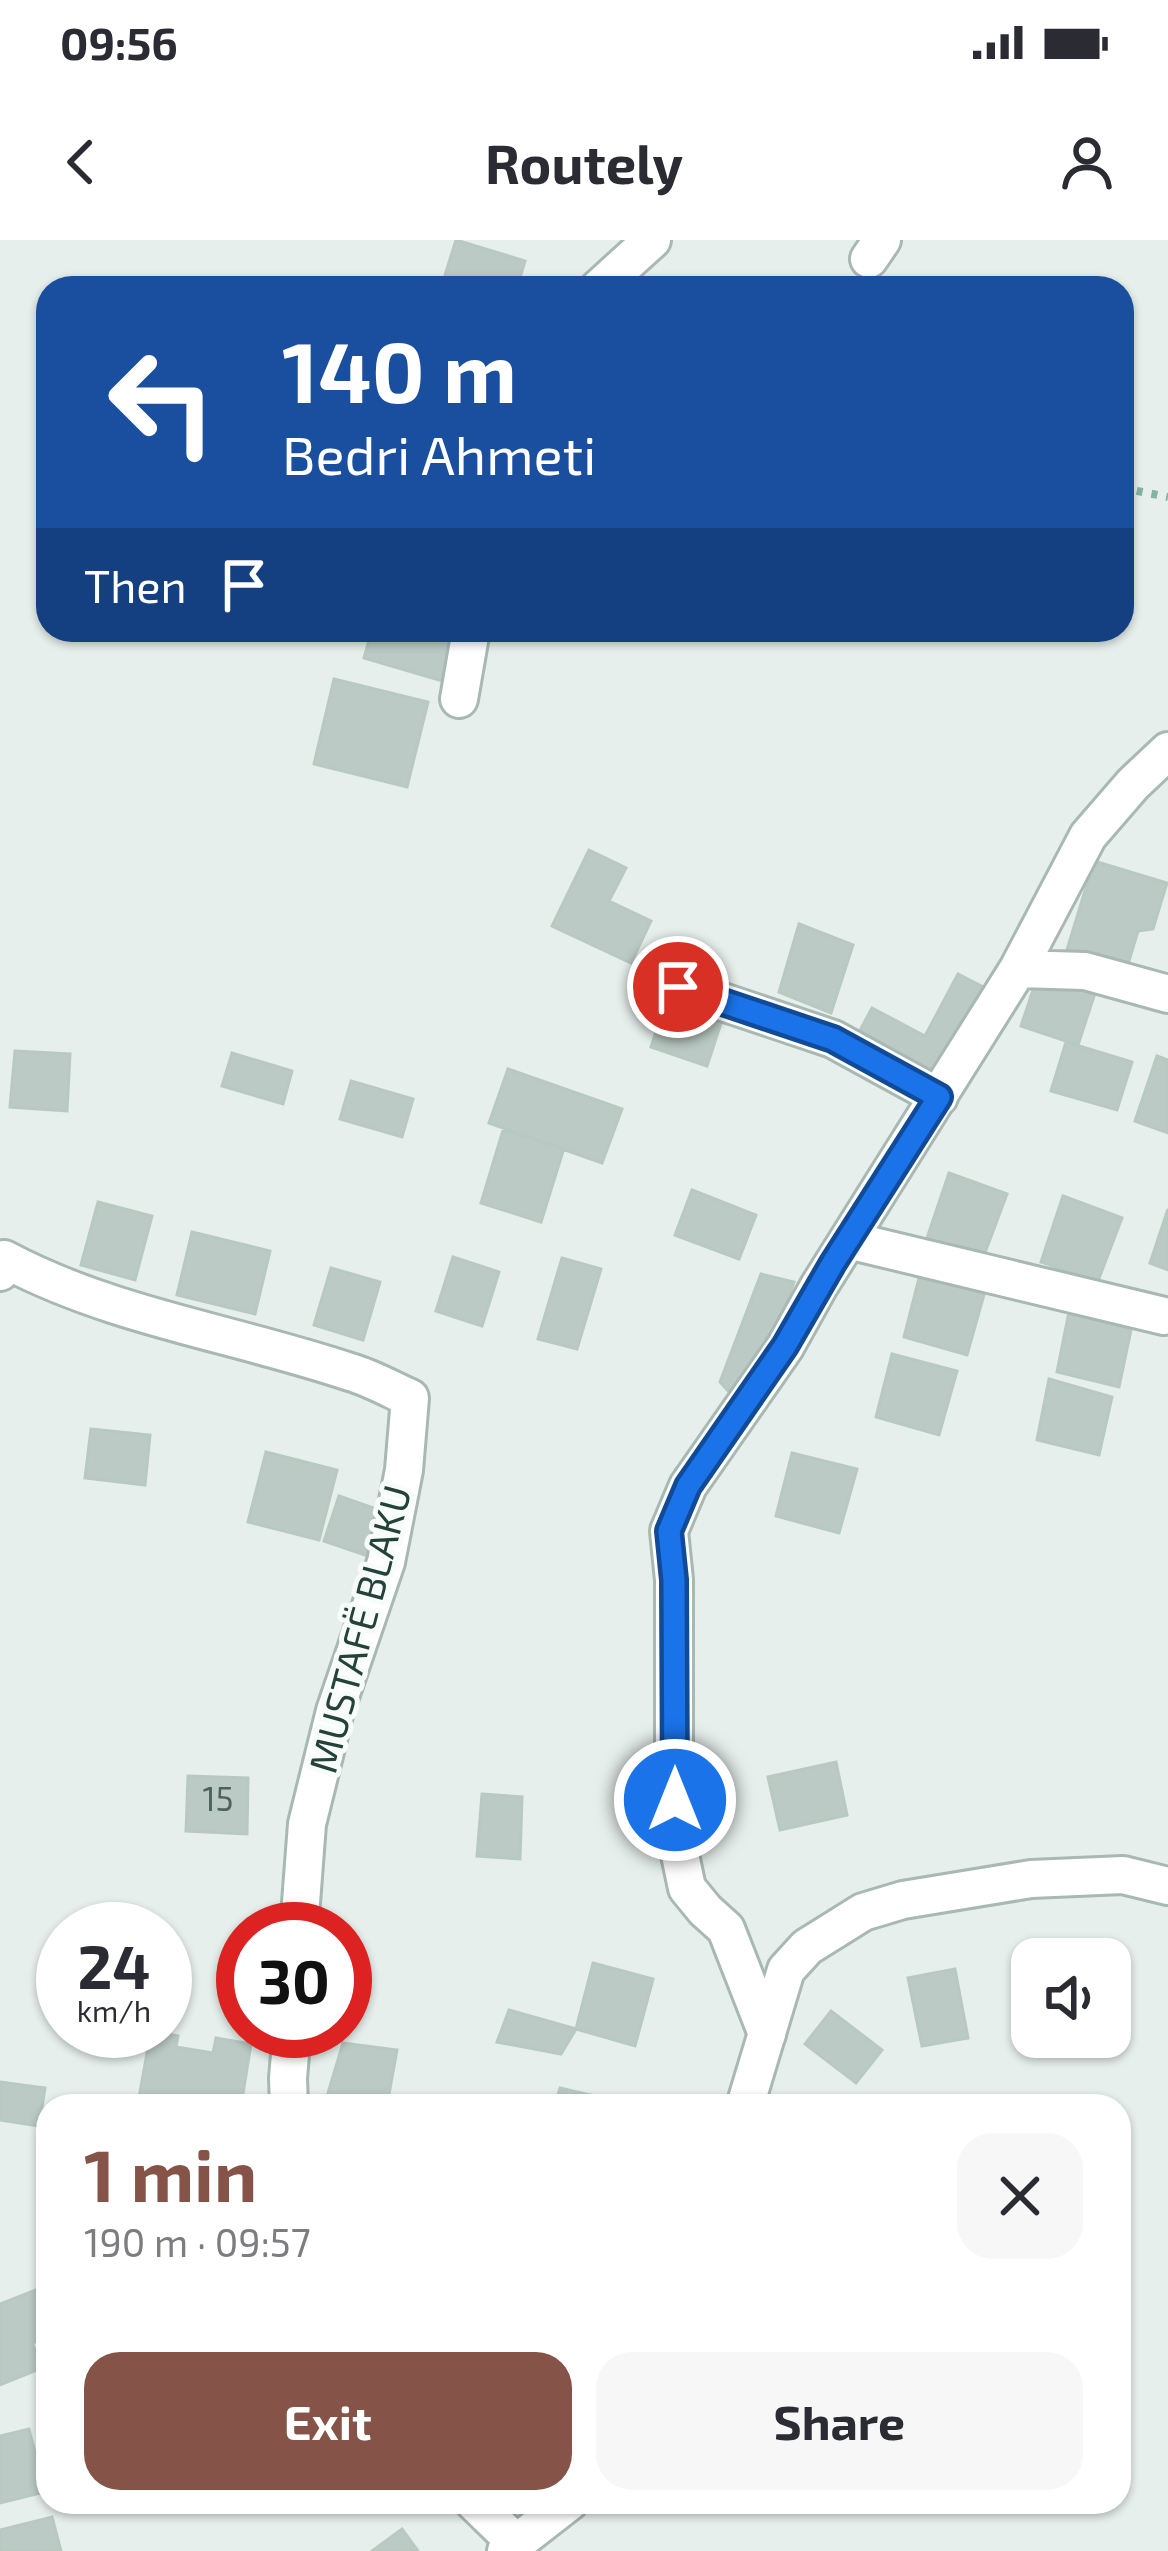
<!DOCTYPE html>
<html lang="en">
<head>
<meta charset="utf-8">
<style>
  :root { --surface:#fff; --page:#f7f7f7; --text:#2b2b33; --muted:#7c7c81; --accent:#855347 }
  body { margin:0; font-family:"Exo 2",sans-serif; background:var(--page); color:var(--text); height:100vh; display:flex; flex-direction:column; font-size:45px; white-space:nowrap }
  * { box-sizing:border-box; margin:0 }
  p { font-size:39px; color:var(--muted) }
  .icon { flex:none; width:66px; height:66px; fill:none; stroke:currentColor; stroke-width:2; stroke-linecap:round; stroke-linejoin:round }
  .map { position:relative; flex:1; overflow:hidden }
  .details { position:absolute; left:36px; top:1854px; width:1095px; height:420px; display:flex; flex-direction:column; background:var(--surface); border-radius:36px; box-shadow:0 3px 9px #0004 }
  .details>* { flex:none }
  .hud { position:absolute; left:36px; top:36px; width:1098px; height:366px; border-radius:36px; box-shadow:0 3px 9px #0004; background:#1a4fa0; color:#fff; overflow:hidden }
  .buttons { position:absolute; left:1011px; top:1698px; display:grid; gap:24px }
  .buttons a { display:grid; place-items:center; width:120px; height:120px; border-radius:24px; background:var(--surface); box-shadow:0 3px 9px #0004; font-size:60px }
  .speed { position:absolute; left:36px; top:1662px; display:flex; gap:24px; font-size:60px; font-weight:700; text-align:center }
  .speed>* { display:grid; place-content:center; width:156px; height:156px; border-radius:50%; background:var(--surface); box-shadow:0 3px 9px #0004; line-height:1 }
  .speed small { font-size:30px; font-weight:400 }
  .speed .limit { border:18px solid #d22; background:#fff; color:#111 }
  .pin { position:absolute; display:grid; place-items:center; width:102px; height:102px; color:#fff; margin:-51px; border:6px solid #fff; border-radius:50%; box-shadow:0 3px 12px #0007 }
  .me { position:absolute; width:132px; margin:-66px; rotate:0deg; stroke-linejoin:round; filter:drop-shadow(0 0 9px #0008) }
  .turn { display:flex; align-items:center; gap:42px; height:252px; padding:0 48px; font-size:54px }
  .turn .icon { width:156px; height:156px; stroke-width:2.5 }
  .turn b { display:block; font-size:84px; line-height:102px }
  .then { display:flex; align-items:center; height:114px; padding:0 48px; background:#0003; gap:24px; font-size:45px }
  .round { display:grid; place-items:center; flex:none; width:126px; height:126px; border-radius:36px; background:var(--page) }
  .summary { display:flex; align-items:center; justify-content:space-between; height:204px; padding:0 48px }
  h1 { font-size:72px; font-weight:700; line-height:90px; color:var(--accent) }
  .cta { display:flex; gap:24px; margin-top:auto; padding:24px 48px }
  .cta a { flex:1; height:138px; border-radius:36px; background:var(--accent); color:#fff; font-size:48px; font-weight:700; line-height:138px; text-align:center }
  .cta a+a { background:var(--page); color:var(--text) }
  .status { display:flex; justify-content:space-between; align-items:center; height:84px; padding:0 60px; background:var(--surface); direction:ltr }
  .status svg { height:33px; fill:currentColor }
  header { display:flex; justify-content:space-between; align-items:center; height:156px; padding:0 48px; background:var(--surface); font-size:54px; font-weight:700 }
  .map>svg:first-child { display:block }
  .building { fill:#bbcac4; stroke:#b8c9c2; stroke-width:3 }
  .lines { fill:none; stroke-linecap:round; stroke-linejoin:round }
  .minor-casing { stroke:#a8b8b2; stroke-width:42 }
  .tertiary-casing { stroke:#a8b8b2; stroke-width:42 }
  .path { stroke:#86b3a5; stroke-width:8; stroke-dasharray:6 9; stroke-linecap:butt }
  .minor { stroke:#fff; stroke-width:36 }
  .tertiary { stroke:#fff; stroke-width:36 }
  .route-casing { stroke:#114b97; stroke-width:30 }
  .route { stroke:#1a73e8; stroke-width:21 }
  .labels { text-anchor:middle; stroke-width:10; stroke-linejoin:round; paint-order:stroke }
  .number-label { font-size:33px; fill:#4a645c }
  .street-label { font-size:39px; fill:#24423a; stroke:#f7fbf9 }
</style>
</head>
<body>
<div class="status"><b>09:56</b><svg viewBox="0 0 49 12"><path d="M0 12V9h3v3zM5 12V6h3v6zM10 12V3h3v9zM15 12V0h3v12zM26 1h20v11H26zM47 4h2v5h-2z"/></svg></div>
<header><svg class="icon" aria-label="back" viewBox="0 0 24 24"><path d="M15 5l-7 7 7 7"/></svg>Routely<svg class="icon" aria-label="person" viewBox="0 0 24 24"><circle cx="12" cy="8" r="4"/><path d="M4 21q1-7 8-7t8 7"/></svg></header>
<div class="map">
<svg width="1168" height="2311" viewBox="0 0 1168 2311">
  <rect width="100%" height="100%" fill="#e6efeb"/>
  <!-- building -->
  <path class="building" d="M 456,0 L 525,21 L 517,48 L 441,48 Z
    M 372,390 L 457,390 L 442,441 L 364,418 Z
    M 334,439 L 428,462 L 407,547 L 314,524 Z
    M 589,610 L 626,628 L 609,661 L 651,681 L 631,723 L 552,686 Z
    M 1094,621 L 1167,643 L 1153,689 L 1138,691 L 1126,731 L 1066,713 Z
    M 799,684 L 853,705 L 831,773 L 779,752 Z
    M 1039,732 L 1096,750 L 1078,805 L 1021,786 Z
    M 958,734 L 985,748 L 937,838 L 857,796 L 872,768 L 925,796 Z
    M 669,752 L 725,771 L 707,826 L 651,807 Z
    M 1066,802 L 1132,822 L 1117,870 L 1051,851 Z
    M 15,811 L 70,814 L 67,871 L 10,867 Z
    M 232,813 L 292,831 L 283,864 L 222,846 Z
    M 1157,816 L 1168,820 L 1168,893 L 1135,881 Z
    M 508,829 L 622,869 L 602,923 L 489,883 Z
    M 351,841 L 413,859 L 402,897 L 340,879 Z
    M 503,890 L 564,908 L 541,982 L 481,963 Z
    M 949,933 L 1007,954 L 983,1018 L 927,998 Z
    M 692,950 L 756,975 L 739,1019 L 675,995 Z
    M 1063,956 L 1122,978 L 1098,1041 L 1041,1022 Z
    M 98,962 L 152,976 L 135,1040 L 81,1025 Z
    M 1168,969 L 1168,1030 L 1150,1023 Z
    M 192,992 L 270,1011 L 255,1074 L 177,1055 Z
    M 453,1017 L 499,1032 L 482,1086 L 436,1071 Z
    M 562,1018 L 601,1029 L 577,1109 L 538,1099 Z
    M 331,1028 L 380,1042 L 363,1100 L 314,1085 Z
    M 761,1034 L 794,1042 L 763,1128 L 738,1162 L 720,1142 Z
    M 920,1034 L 985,1051 L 967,1115 L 904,1097 Z
    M 1069,1072 L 1131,1090 L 1119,1147 L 1057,1132 Z
    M 892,1114 L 957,1131 L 939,1195 L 876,1177 Z
    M 1049,1139 L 1112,1157 L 1099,1215 L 1037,1200 Z
    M 91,1189 L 150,1195 L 145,1245 L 85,1238 Z
    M 266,1212 L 337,1230 L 319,1300 L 248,1282 Z
    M 792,1213 L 857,1229 L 839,1293 L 776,1276 Z
    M 339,1256 L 379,1270 L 365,1315 L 324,1301 Z
    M 836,1522 L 847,1575 L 780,1590 L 768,1537 Z
    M 188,1536 L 248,1538 L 247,1594 L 186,1591 Z
    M 482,1554 L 522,1557 L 520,1619 L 477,1616 Z
    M 593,1723 L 653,1739 L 635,1806 L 576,1789 Z
    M 955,1729 L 968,1798 L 922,1806 L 908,1738 Z
    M 509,1770 L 576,1789 L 561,1814 L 497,1802 Z
    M 831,1771 L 882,1810 L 856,1843 L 805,1804 Z
    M 151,1791 L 178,1796 L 176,1807 L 213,1813 L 216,1798 L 251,1804 L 241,1866 L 156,1866 L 138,1863 Z
    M 343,1803 L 397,1810 L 387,1865 L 328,1853 Z
    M 0,1842 L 45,1848 L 39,1886 L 0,1880 Z
    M 560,1848 L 625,1863 L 624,1866 L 555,1866 Z
    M 36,2050 L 48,2081 L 48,2097 L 32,2103 L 42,2128 L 0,2145 L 0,2064 Z
    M 29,2189 L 45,2252 L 0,2263 L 0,2196 Z
    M 52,2277 L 61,2311 L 0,2311 L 0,2290 Z
    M 402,2289 L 418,2311 L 372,2311 Z"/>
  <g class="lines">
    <!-- minor casing -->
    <g class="minor-casing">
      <path id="minor" d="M 869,19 L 882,0
        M 599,48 L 652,0
        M 459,459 L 471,390
        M 1018,729 L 1085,731 L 1168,754
        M 678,747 L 833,799 L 939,857
        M 848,1000 L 1164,1076
        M 0,1032 L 4,1019 C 113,1077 234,1093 350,1132 C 371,1138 390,1149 410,1158 L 404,1230 L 386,1322 L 335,1471 L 307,1584 L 299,1689
        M 767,1794 L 726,1689 L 705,1670 L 687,1648 L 674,1586 L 674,1340 L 669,1291 L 688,1246 L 785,1107 L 819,1046 L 1018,729 L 1088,596 L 1133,544 L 1168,511
        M 289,1866 L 288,1838 L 292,1791
        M 474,2262 L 516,2303"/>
    </g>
    <!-- tertiary casing -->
    <g class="tertiary-casing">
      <path id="tertiary" d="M 745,1866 L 786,1730 L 807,1707 L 863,1672 L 903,1660 L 1031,1639 L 1123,1635 L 1168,1646
        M 506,2311 L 569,2262"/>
    </g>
    <!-- path -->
    <path class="path" d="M 1122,248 L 1168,257"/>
    <!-- minor -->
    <use href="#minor" class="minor"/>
    <!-- tertiary -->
    <use href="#tertiary" class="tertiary"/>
  </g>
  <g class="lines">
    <!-- route casing -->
    <g class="route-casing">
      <path id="route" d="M 675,1560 L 674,1340 L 669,1291 L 688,1246 L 785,1106 L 833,1023 L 939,857 L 833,799 L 678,747"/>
    </g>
    <!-- route -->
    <use href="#route" class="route"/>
  </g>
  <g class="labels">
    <!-- number labels -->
    <g class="number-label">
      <text x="218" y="1571">15</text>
    </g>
    <!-- street labels -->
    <g class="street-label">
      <text transform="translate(360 1389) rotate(-75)" y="14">MUSTAFË BLAKU</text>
    </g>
  </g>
</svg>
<div class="buttons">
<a><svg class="icon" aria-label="sound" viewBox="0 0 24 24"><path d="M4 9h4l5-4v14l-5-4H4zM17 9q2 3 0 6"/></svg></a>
</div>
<div class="speed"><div>24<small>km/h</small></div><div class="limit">30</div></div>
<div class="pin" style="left:678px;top:747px;background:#d93025"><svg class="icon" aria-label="arrive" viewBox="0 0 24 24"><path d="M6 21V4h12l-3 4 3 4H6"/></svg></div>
<svg class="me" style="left:675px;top:1560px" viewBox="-20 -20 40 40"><circle r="17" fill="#1a73e8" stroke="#fff" stroke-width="3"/><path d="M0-11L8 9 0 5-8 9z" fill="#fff"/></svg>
<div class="hud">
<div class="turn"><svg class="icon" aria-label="left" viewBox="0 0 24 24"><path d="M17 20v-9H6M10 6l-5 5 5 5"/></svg><div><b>140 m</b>Bedri Ahmeti</div></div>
<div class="then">Then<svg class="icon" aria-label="arrive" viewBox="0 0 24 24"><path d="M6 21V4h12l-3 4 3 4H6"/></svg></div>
</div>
<section class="details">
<div class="summary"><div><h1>1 min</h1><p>190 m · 09:57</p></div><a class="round"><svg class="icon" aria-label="close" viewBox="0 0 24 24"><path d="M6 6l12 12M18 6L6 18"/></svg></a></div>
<div class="cta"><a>Exit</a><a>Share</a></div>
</section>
</div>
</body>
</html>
